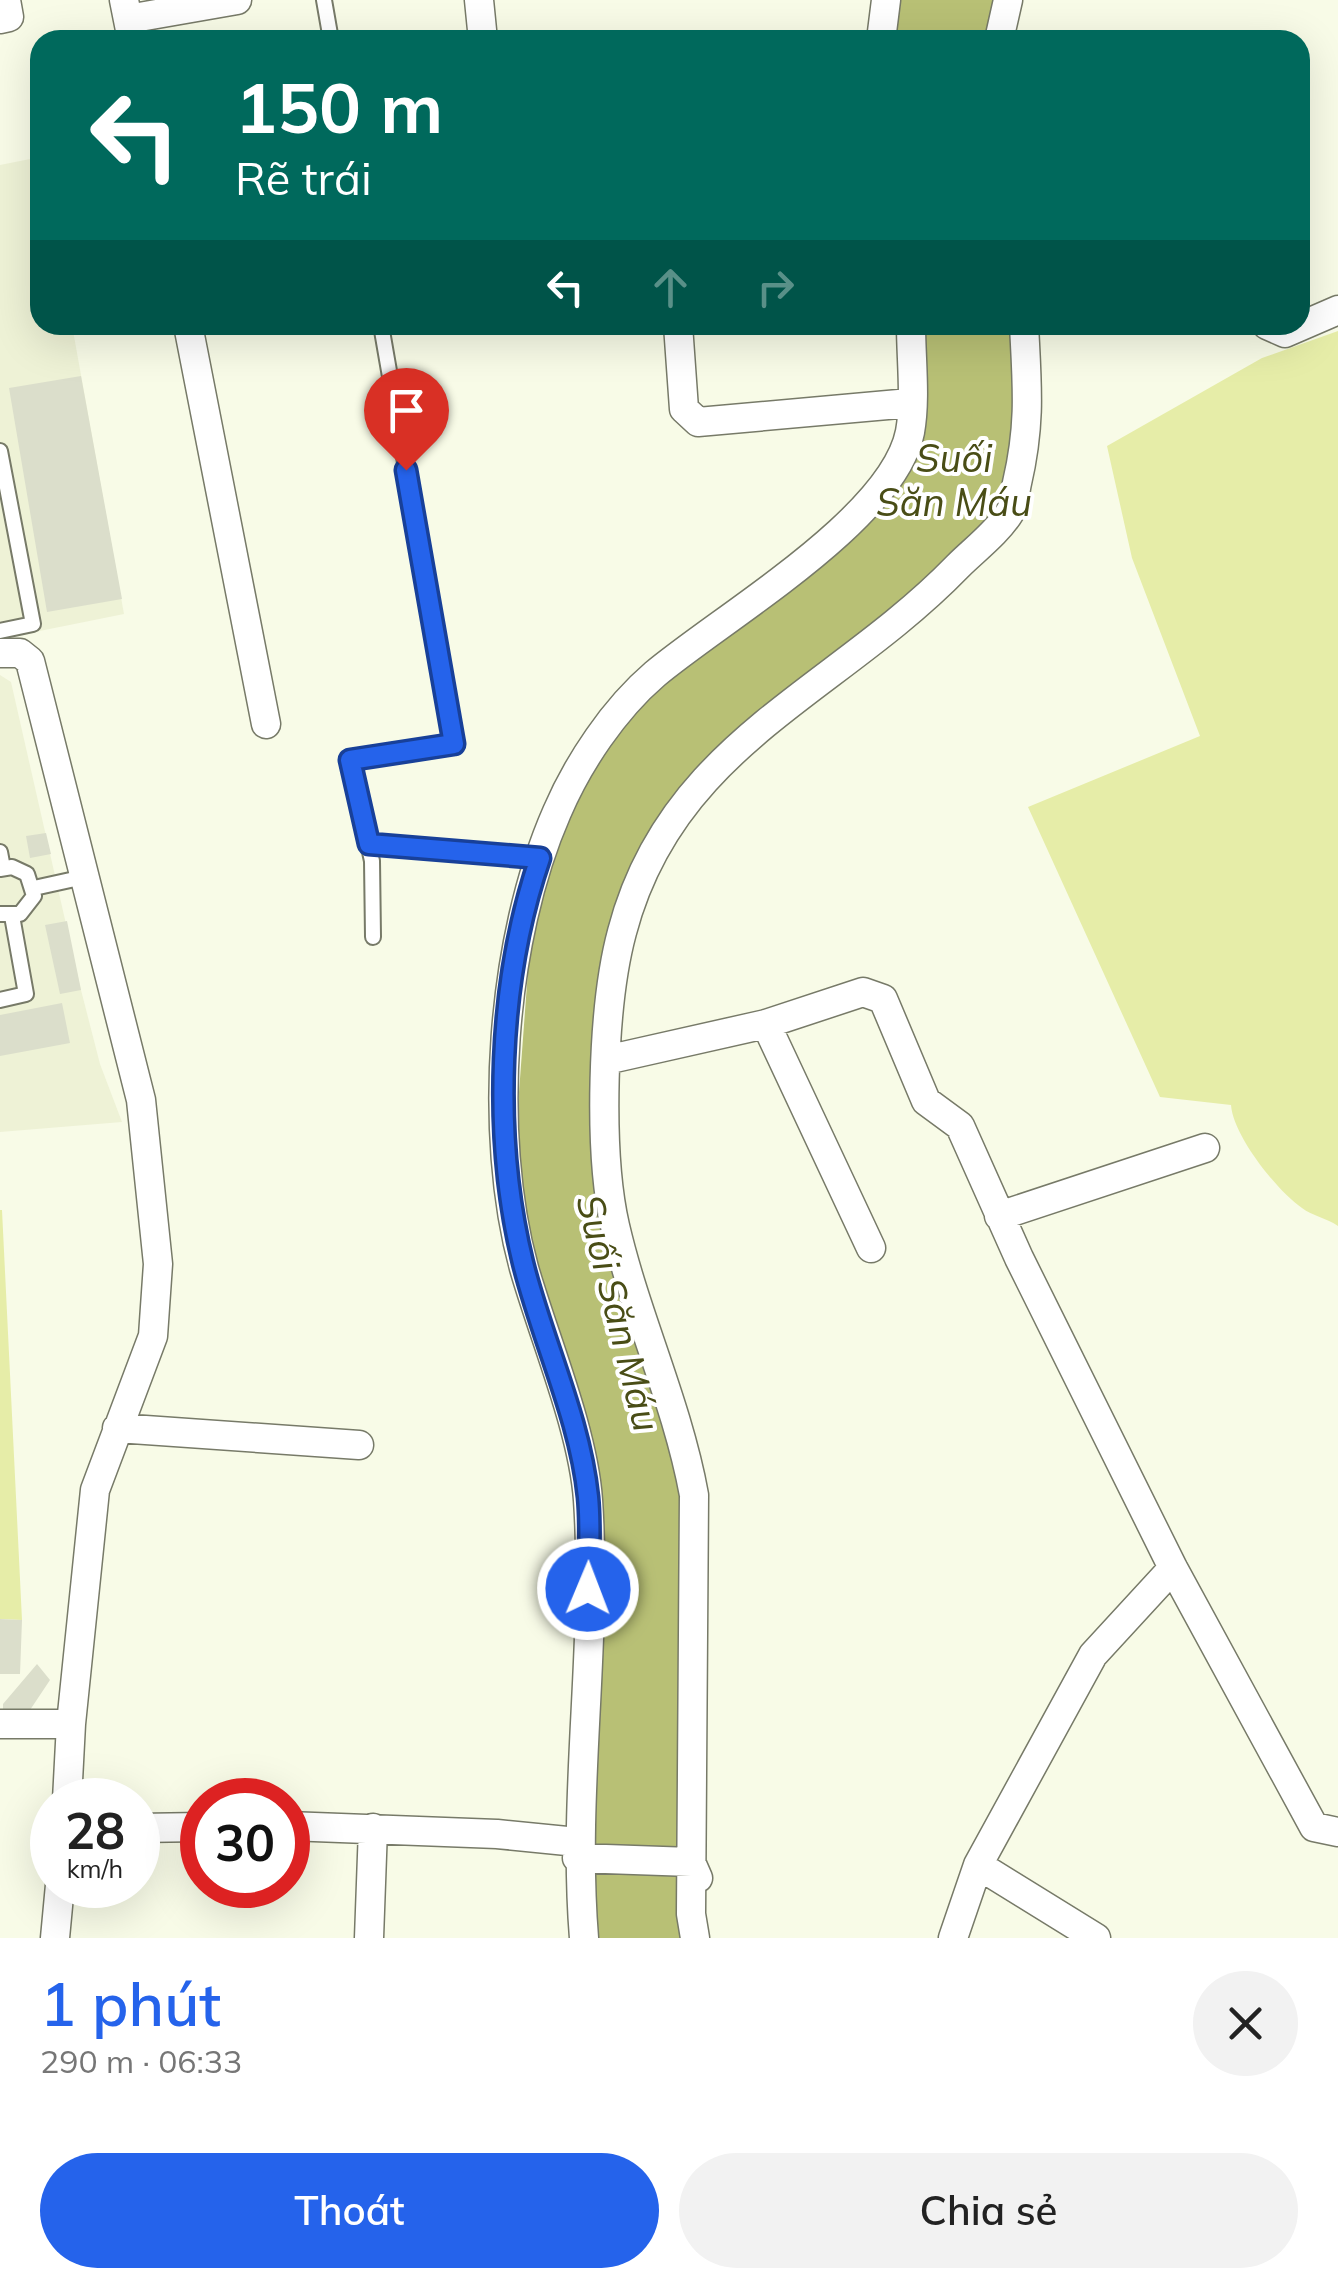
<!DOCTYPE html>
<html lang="vi">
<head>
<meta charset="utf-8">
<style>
  :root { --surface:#fff; --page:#f2f2f2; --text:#222; --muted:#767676; --accent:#2563eb }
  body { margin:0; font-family:Mulish,sans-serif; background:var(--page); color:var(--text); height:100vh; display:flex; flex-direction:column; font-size:38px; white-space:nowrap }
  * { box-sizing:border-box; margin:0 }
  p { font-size:32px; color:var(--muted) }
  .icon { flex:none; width:55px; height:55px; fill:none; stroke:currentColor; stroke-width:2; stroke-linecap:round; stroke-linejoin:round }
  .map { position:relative; height:1938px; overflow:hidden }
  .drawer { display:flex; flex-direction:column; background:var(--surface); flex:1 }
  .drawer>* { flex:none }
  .top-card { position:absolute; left:30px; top:30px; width:1280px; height:305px; border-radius:30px; box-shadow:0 10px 40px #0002; background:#00695c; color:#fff; overflow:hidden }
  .speed { position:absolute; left:30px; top:1778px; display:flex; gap:20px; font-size:50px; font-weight:700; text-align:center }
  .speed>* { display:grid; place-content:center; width:130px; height:130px; border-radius:50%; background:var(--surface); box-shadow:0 10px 40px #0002; line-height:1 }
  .speed small { font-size:25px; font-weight:400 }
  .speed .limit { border:15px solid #d22; background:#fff; color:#111 }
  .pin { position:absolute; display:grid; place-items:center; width:85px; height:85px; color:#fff; margin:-102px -42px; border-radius:50% 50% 50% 0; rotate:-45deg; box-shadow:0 0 10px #0007 }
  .pin .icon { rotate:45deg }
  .me { position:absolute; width:110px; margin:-55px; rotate:1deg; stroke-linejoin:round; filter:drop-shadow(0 0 8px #0008) }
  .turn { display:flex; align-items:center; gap:35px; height:210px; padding:0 40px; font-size:45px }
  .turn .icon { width:130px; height:130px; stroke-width:2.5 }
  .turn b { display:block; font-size:70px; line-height:85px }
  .lanes { display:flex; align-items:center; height:95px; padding:0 40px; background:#0003; justify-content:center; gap:50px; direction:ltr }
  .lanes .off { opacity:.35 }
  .round { display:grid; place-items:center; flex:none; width:105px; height:105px; border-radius:52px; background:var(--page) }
  .overview { display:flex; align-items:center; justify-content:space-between; height:170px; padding:0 40px }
  h1 { font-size:60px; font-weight:600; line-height:75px; color:var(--accent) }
  .cta { display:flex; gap:20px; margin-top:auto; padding:20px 40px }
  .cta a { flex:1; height:115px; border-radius:60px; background:var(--accent); color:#fff; font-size:40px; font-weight:600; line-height:115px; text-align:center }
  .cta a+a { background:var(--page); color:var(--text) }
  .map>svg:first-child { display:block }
  .built { fill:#eef2d6 }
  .green { fill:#e6eda8 }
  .water { fill:#b8c075 }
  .building { fill:#dbdecb }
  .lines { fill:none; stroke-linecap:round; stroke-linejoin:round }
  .service-casing { stroke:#777a68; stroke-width:18 }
  .minor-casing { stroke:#777a68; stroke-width:31 }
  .service { stroke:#fff; stroke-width:14 }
  .minor { stroke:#fff; stroke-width:28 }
  .route-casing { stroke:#184099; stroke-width:25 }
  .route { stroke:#2563eb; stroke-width:18 }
  .labels { text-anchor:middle; stroke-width:8; stroke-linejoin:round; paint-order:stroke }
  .water-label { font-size:38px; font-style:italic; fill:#494d16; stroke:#fff }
</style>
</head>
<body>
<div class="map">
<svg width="1338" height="1938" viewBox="0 0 1338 1938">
  <rect width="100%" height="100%" fill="#f8fbe7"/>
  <!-- built -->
  <path class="built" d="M 40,157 L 40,325 L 72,325 L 124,614 L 0,639 L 0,165 Z
    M 0,675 L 11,682 L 81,990 L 100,1064 L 122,1122 L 0,1132 Z"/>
  <!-- green -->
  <path class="green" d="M 1338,331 L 1338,1226 C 1327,1218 1312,1216 1302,1208 C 1276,1190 1233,1135 1231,1105 L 1160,1097 L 1028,807 L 1200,736 L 1132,558 L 1107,446 L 1262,358 Z
    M 0,1210 L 2,1210 L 22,1620 L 0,1619 Z"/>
  <!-- water -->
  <path class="water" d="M 897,0 L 996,0 L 987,40 L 892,40 Z
    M 922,325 L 1012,325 L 1019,427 L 1001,505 L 922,586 L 750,721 L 692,773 L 644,839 L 609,931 L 594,1059 L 683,1498 L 683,1938 L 595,1938 L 590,1869 L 601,1549 L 534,1262 L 515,1146 L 532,917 L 568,814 L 616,733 L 660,685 L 881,511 L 920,439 Z"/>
  <!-- building -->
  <path class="building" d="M 81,376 L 122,599 L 47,612 L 9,388 Z
    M 46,833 L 51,854 L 30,858 L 26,836 Z
    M 67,921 L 81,990 L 60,994 L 45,925 Z
    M 62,1003 L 70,1043 L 0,1056 L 0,1015 Z
    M 0,1619 L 22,1620 L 20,1674 L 0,1674 Z
    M 37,1664 L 50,1680 L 28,1713 L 3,1713 L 3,1704 Z"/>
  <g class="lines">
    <!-- service casing -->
    <g class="service-casing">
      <path id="service" d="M 324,0 L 331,40
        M 0,451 L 33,624 L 0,631
        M 369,844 L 540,858
        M 0,852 L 3,868
        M 0,869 L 12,867 L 27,874 L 34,896 L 20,914 L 0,914
        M 34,888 L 84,877
        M 373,937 L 372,861 L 350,760 L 454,744 L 381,325
        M 0,1000 L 26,994 L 12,916"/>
    </g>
    <!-- minor casing -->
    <g class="minor-casing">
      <path id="minor" d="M 124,0 L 132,40
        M 479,0 L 483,40
        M 0,19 L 9,17 L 6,0
        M 128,19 L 237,0
        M 881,40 L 886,0
        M 999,40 L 1008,0
        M 188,325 L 266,724
        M 678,325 L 684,409 L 698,422 L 910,403
        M 1267,325 L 1285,333 L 1338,310
        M 0,653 L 20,653 L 30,661 L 141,1100 L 158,1264 L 153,1336 L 95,1490 L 71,1724 L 0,1724
        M 766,1024 L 871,1248
        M 606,1060 L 766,1024 L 863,992 L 883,999 L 926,1101 L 960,1126 L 1019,1258 L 1173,1568 L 1314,1827 L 1338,1832
        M 999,1216 L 1205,1148
        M 117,1428 L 359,1445
        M 67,1800 L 71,1724
        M 288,1826 L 497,1834 L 577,1842
        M 138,1828 L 202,1827
        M 577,1858 L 691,1862 L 698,1878
        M 978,1865 L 1096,1938
        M 55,1938 L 60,1885
        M 369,1938 L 373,1828
        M 584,1938 C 572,1791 598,1646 588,1500 C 583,1429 544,1338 524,1268 C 487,1134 501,939 557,812 C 578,763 614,709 655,674 C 723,617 893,519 910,432 C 916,399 911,359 911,325
        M 695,1938 L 691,1914 L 694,1495 C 677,1402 636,1317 615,1226 C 598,1152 602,1006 622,932 C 671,744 835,693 958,566 C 974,550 998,532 1010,512 C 1015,504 1015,491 1017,483 C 1031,423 1027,385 1024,325
        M 953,1938 L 978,1865 L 1093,1655 L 1173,1568"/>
    </g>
    <!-- service -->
    <use href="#service" class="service"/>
    <!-- minor -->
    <use href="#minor" class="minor"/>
  </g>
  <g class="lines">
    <!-- route casing -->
    <g class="route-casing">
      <path id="route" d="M 406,470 L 454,744 L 350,760 L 369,844 L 540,858 C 498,980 492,1137 523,1263 C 542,1340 580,1418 588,1497 C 591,1527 589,1559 588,1589"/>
    </g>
    <!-- route -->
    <use href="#route" class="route"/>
  </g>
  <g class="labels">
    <!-- water labels -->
    <g class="water-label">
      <text x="954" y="472">Suối<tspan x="954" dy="44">Săn Máu</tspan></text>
      <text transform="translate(618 1313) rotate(76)" y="13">Suối Săn Máu</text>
    </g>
  </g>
</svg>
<div class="speed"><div>28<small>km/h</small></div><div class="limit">30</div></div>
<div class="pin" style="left:406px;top:470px;background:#d93025"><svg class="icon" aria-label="arrive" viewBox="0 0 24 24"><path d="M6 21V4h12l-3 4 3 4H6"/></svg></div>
<svg class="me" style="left:588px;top:1589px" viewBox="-20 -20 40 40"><circle r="17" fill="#2563eb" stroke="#fff" stroke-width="3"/><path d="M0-11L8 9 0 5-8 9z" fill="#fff"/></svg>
<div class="top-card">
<div class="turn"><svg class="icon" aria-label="left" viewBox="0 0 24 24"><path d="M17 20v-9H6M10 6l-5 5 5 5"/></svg><div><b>150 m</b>Rẽ trái</div></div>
<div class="lanes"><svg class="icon" aria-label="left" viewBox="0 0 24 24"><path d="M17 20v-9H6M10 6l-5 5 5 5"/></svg><svg class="icon off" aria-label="ahead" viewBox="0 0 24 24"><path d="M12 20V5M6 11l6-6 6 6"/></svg><svg class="icon off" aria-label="right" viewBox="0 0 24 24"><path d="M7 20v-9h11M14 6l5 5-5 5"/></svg></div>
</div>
</div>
<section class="drawer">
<div class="overview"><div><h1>1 phút</h1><p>290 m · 06:33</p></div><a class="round"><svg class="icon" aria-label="close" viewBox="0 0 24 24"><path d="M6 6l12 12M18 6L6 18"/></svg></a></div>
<div class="cta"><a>Thoát</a><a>Chia sẻ</a></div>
</section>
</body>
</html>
